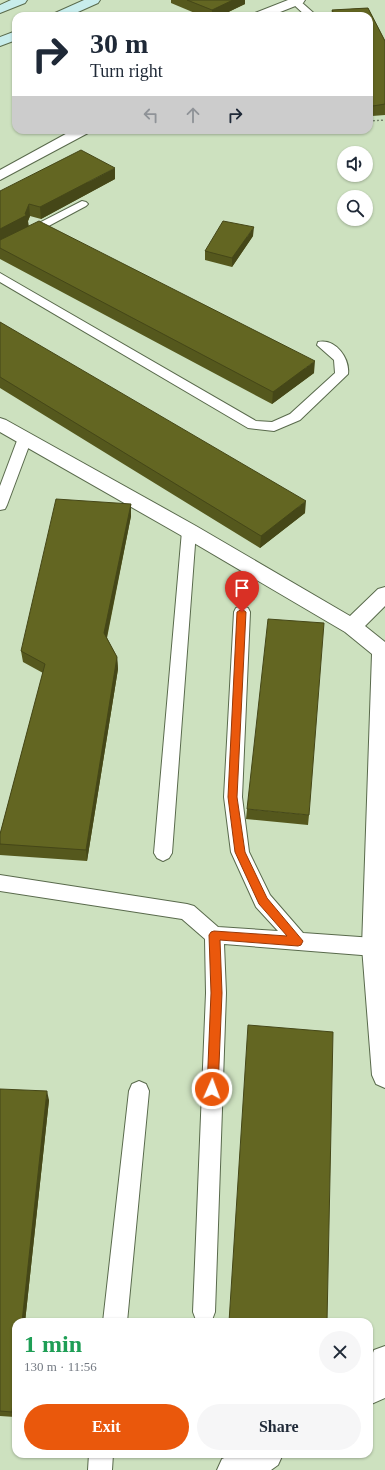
<!DOCTYPE html>
<html lang="en">
<head>
<meta charset="utf-8">
<style>
  :root { --surface:#fff; --page:#f6f6f7; --text:#1f2937; --muted:#747a83; --accent:#ea580c }
  body { margin:0; font-family:Georgia,serif; background:var(--page); color:var(--text); height:100vh; display:flex; flex-direction:column; font-size:15px; white-space:nowrap }
  * { box-sizing:border-box; margin:0 }
  p { font-size:13px; color:var(--muted) }
  .icon { flex:none; width:22px; height:22px; fill:none; stroke:currentColor; stroke-width:2; stroke-linecap:round; stroke-linejoin:round }
  .map { position:relative; flex:1; overflow:hidden }
  .sheet { position:absolute; left:12px; top:1318px; width:361px; height:140px; display:flex; flex-direction:column; background:var(--surface); border-radius:12px; box-shadow:0 1px 3px #0004 }
  .sheet>* { flex:none }
  .top-card { position:absolute; left:12px; top:12px; width:361px; height:122px; border-radius:12px; box-shadow:0 1px 3px #0004; background:#fff; color:var(--text); overflow:hidden }
  .fabs { position:absolute; left:337px; top:146px; display:grid; gap:8px }
  .fabs a { display:grid; place-items:center; width:36px; height:36px; border-radius:50%; background:var(--surface); box-shadow:0 1px 3px #0004; font-size:20px }
  .pin { position:absolute; display:grid; place-items:center; width:34px; height:34px; color:#fff; margin:-41px -17px; border-radius:50% 50% 50% 0; rotate:-45deg; box-shadow:0 0 4px #0007 }
  .pin .icon { rotate:45deg }
  .me { position:absolute; width:44px; margin:-22px; rotate:2deg; stroke-linejoin:round; filter:drop-shadow(0 0 3px #0008) }
  .turn { display:flex; align-items:center; gap:14px; height:84px; padding:0 12px; font-size:18px }
  .turn .icon { width:52px; height:52px; stroke-width:2.5 }
  .turn b { display:block; font-size:28px; line-height:34px }
  .lanes { display:flex; align-items:center; height:38px; padding:0 12px; background:#0003; justify-content:center; gap:20px; direction:ltr }
  .lanes .off { opacity:.35 }
  .round { display:grid; place-items:center; flex:none; width:42px; height:42px; border-radius:21px; background:var(--page) }
  .summary { display:flex; align-items:center; justify-content:space-between; height:68px; padding:0 12px }
  h1 { font-size:24px; font-weight:800; line-height:30px; color:#1e9e55 }
  .primary-button { display:flex; gap:8px; margin-top:auto; padding:8px 12px }
  .primary-button a { flex:1; height:46px; border-radius:24px; background:var(--accent); color:#fff; font-size:16px; font-weight:800; line-height:46px; text-align:center }
  .primary-button a+a { background:var(--page); color:var(--text) }
  .map>svg:first-child { display:block }
  .lines { fill:none; stroke-linecap:round; stroke-linejoin:round }
  .lane-casing { stroke:#596a4c; stroke-width:2 }
  .street-casing { stroke:#596a4c; stroke-width:2 }
  .secondary-casing { stroke:#596a4c; stroke-width:2 }
  .path { stroke:#77846d; stroke-width:1.5; stroke-dasharray:2 2; stroke-linecap:butt }
  .lane { fill:#fff; fill-rule:evenodd }
  .street { fill:#fff; fill-rule:evenodd }
  .secondary { fill:#c8edec; fill-rule:evenodd }
  .wall { fill:#55581d }
  .shaded-wall { fill:#454718 }
  .building { fill:#636622; stroke:#454718 }
  .route { fill:#ea580c; stroke:#983908 }
</style>
</head>
<body>
<div class="map">
<svg width="385" height="1470" viewBox="0 0 385 1470">
  <rect width="100%" height="100%" fill="#cde1bf"/>
  <g class="lines">
    <!-- lane casing -->
    <g class="lane-casing">
      <path id="lane" d="M 291,0 L 299,0 L 317,16 L 306,16 L 292,3 Z
        M 82,201 L 86,202 L 88,204 L 86,206 L 0,252 L 0,243 Z
        M 0,273 L 256,421 L 272,422 L 290,414 L 335,373 L 334,360 L 317,345 L 318,342 C 336,338 350,359 348,374 L 300,420 L 274,431 L 248,428 L 0,282 Z
        M 25,434 L 30,435 L 32,438 L 7,505 L 5,509 L 0,510 L 0,486 L 18,438 L 20,435 Z
        M 189,526 L 194,527 L 196,531 L 172,853 L 169,858 L 163,861 L 157,858 L 154,853 L 182,531 L 184,527 Z
        M 242,606 L 248,608 L 250,612 L 242,797 L 249,852 L 270,895 L 303,933 L 374,938 L 381,941 L 384,947 L 381,953 L 374,956 L 224,944 L 226,993 L 215,1312 L 212,1320 L 208,1322 L 196,1320 L 193,1312 L 206,993 L 205,939 L 182,919 L 0,891 L 0,875 L 187,904 L 194,906 L 218,927 L 278,931 L 256,907 L 231,852 L 224,797 L 234,612 L 236,608 Z
        M 139,1081 L 146,1084 L 149,1091 L 127,1322 L 103,1322 L 129,1091 L 132,1084 Z
        M 89,1454 L 113,1454 L 112,1470 L 88,1470 Z"/>
    </g>
    <!-- street casing -->
    <g class="street-casing">
      <path id="street" d="M 288,0 L 305,0 L 303,3 L 270,16 L 253,16 L 255,13 Z
        M 73,130 L 90,130 L 88,133 L 0,180 L 0,170 Z
        M 0,418 L 6,420 L 196,526 L 350,616 L 378,589 L 385,587 L 385,606 L 365,626 L 385,642 L 385,1088 L 376,1084 L 372,1075 L 362,947 L 372,654 L 345,632 L 182,536 L 0,432 Z
        M 385,1346 L 385,1398 L 369,1405 L 369,1364 L 374,1350 Z
        M 233,1454 L 283,1454 L 278,1465 L 271,1470 L 217,1470 L 222,1459 Z"/>
    </g>
    <!-- secondary casing -->
    <g class="secondary-casing">
      <path id="secondary" d="M 11,0 L 27,0 L 25,3 L 0,13 L 0,5 Z
        M 84,0 L 100,0 L 98,3 L 69,16 L 53,16 L 55,13 Z
        M 16,31 L 16,40 L 0,46 L 0,37 Z"/>
    </g>
    <!-- path -->
    <path class="path" d="M 369,121 L 385,120"/>
    <!-- lane -->
    <use href="#lane" class="lane"/>
    <!-- street -->
    <use href="#street" class="street"/>
    <!-- secondary -->
    <use href="#secondary" class="secondary"/>
  </g>
  <!-- wall -->
  <path class="wall" d="M 171,0 L 245,0 L 245,4 L 220,16 L 202,16 L 171,3 Z
    M 368,8 L 385,41 L 385,115 L 372,116 L 369,109 L 369,16 L 331,16 L 332,10 Z
    M 115,179 L 41,219 L 30,216 L 28,221 L 28,226 L 314,373 L 272,404 L 0,259 L 0,191 Z
    M 253,236 L 232,267 L 205,260 L 205,251 Z
    M 0,322 L 305,513 L 260,548 L 0,388 Z
    M 131,504 L 131,516 L 107,638 L 117,657 L 118,669 L 87,861 L 0,855 L 0,834 L 43,673 L 23,662 L 21,651 Z
    M 247,809 L 309,815 L 308,825 L 246,819 Z
    M 0,1089 L 49,1100 L 25,1322 L 16,1322 L 15,1417 L 0,1416 Z"/>
  <!-- shaded-wall -->
  <path class="shaded-wall" d="M 233,0 L 245,0 L 245,4 L 220,16 L 212,16 L 212,10 Z
    M 115,168 L 115,179 L 41,219 L 40,207 Z
    M 29,204 L 30,216 L 28,221 L 29,227 L 0,241 L 0,229 L 25,214 Z
    M 254,227 L 253,236 L 232,267 L 232,258 Z
    M 315,361 L 314,373 L 272,404 L 273,392 Z
    M 306,501 L 305,513 L 260,548 L 261,536 Z
    M 131,504 L 131,516 L 105,645 L 104,633 Z
    M 117,657 L 118,669 L 87,861 L 86,850 Z
    M 47,1091 L 49,1100 L 25,1322 L 22,1322 Z
    M 16,1375 L 16,1406 L 15,1417 L 12,1412 Z"/>
  <!-- building -->
  <path class="building" d="M 187,0 L 233,0 L 212,10 Z
    M 368,8 L 385,41 L 385,104 L 373,106 L 369,96 L 369,16 L 335,16 L 332,10 Z
    M 81,150 L 115,168 L 40,207 L 29,204 L 25,214 L 27,215 L 0,229 L 0,191 Z
    M 39,221 L 315,361 L 273,392 L 0,248 L 0,240 Z
    M 223,221 L 254,227 L 232,258 L 205,251 Z
    M 0,322 L 306,501 L 261,536 L 0,377 Z
    M 56,499 L 131,504 L 104,633 L 117,657 L 86,850 L 0,844 L 0,834 L 45,664 L 21,651 Z
    M 268,619 L 324,623 L 309,815 L 247,809 Z
    M 248,1025 L 333,1032 L 327,1322 L 229,1322 Z
    M 0,1089 L 47,1091 L 22,1322 L 16,1322 L 16,1375 L 12,1412 L 0,1411 Z"/>
  <!-- route -->
  <path class="route" d="M 242,609 L 246,612 L 237,797 L 245,852 L 267,898 L 303,941 L 301,945 L 298,946 L 220,940 L 222,993 L 218,1089 L 216,1093 L 212,1094 L 209,1093 L 207,1089 L 211,993 L 209,935 L 211,932 L 214,931 L 287,936 L 259,904 L 235,852 L 228,797 L 237,612 Z"/>
</svg>
<div class="fabs">
<a><svg class="icon" aria-label="sound" viewBox="0 0 24 24"><path d="M4 9h4l5-4v14l-5-4H4zM17 9q2 3 0 6"/></svg></a>
<a><svg class="icon" aria-label="search" viewBox="0 0 24 24"><circle cx="10" cy="10" r="6"/><path d="M15 15l6 6"/></svg></a>
</div>
<div class="pin" style="left:242px;top:612px;background:#d93025"><svg class="icon" aria-label="arrive" viewBox="0 0 24 24"><path d="M6 21V4h12l-3 4 3 4H6"/></svg></div>
<svg class="me" style="left:212px;top:1089px" viewBox="-20 -20 40 40"><circle r="17" fill="#ea580c" stroke="#fff" stroke-width="3"/><path d="M0-11L8 9 0 5-8 9z" fill="#fff"/></svg>
<div class="top-card">
<div class="turn"><svg class="icon" aria-label="right" viewBox="0 0 24 24"><path d="M7 20v-9h11M14 6l5 5-5 5"/></svg><div><b>30 m</b>Turn right</div></div>
<div class="lanes"><svg class="icon off" aria-label="left" viewBox="0 0 24 24"><path d="M17 20v-9H6M10 6l-5 5 5 5"/></svg><svg class="icon off" aria-label="ahead" viewBox="0 0 24 24"><path d="M12 20V5M6 11l6-6 6 6"/></svg><svg class="icon" aria-label="right" viewBox="0 0 24 24"><path d="M7 20v-9h11M14 6l5 5-5 5"/></svg></div>
</div>
<section class="sheet">
<div class="summary"><div><h1>1 min</h1><p>130 m · 11:56</p></div><a class="round"><svg class="icon" aria-label="close" viewBox="0 0 24 24"><path d="M6 6l12 12M18 6L6 18"/></svg></a></div>
<div class="primary-button"><a>Exit</a><a>Share</a></div>
</section>
</div>
</body>
</html>
